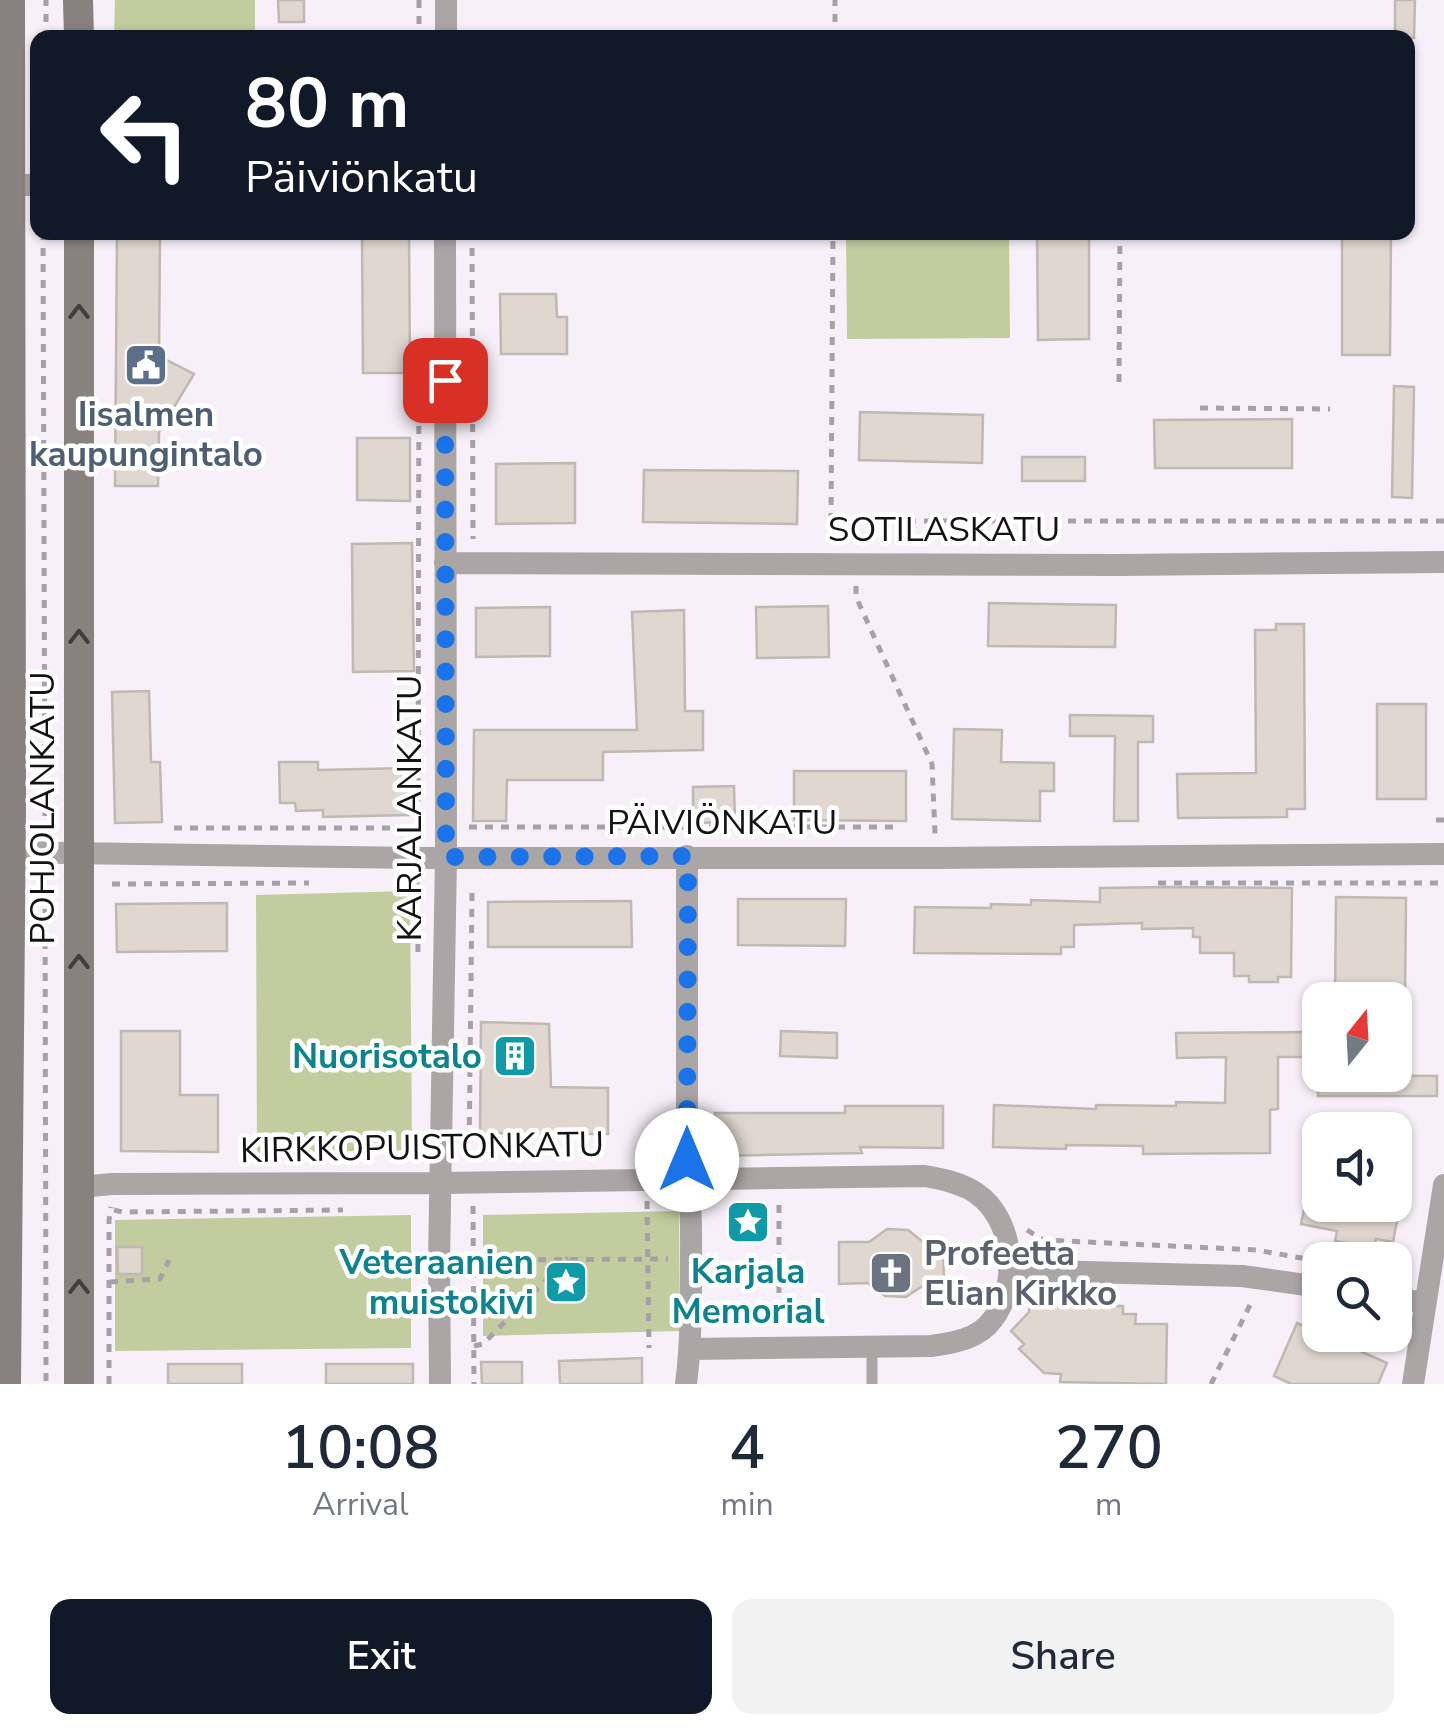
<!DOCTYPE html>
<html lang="en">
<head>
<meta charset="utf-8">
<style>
  :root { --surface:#fff; --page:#f2f2f3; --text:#1f2937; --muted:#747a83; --accent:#111827 }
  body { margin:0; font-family:"Nunito Sans",sans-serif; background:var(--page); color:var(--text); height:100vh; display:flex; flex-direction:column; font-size:38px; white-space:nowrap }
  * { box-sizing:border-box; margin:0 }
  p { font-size:32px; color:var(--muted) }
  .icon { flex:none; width:55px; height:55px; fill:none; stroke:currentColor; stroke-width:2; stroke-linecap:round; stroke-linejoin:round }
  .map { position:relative; height:1384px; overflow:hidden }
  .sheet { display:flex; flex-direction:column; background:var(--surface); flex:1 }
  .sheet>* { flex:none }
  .top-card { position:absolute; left:30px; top:30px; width:1385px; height:210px; border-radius:20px; box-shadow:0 2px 8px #0004; background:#111827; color:#fff; overflow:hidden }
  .needle { width:65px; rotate:18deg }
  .controls { position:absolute; left:1302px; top:982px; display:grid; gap:20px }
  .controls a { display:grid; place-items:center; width:110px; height:110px; border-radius:20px; background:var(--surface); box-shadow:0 2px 8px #0004; font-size:50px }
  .pin { position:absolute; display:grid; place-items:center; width:85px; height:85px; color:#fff; margin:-42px; border-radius:20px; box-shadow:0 5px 15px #0006 }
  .me { position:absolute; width:110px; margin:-55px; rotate:0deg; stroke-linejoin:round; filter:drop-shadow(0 0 8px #0008) }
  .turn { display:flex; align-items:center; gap:35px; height:210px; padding:0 50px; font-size:45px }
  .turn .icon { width:130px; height:130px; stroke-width:2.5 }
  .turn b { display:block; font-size:70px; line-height:85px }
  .eta { display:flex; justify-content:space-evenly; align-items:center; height:170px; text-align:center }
  .eta b { font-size:60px; font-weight:600; line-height:70px }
  .button { display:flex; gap:20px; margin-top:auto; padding:20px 50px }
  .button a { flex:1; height:115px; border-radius:20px; background:var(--accent); color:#fff; font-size:40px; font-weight:600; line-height:115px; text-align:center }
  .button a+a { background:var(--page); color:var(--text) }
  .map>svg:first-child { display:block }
  .green { fill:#c2cc9e }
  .building { fill:#dfd7d0; stroke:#c0b8b2; stroke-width:2.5 }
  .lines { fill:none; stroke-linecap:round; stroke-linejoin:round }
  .path { stroke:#a6a1a7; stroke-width:5; stroke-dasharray:8 8; stroke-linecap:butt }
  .service { stroke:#aaa6a5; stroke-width:11 }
  .minor { stroke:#aaa6a5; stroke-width:22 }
  .secondary { stroke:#87817f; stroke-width:30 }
  .oneway { stroke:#423e3f }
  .route { stroke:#1a73e8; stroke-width:18; stroke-dasharray:0 32.4 }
  .labels { text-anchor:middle; stroke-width:9; stroke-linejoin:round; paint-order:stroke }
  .service-label { font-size:35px; font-weight:bold; fill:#4e5e75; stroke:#fff }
  .street-label { font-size:35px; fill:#141214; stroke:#fff }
  .culture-label { font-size:35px; font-weight:bold; fill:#0d838f; stroke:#fff; text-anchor:end }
  .worship-label { font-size:35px; font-weight:bold; fill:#5b616d; stroke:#fff; text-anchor:start }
</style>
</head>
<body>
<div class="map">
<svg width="1444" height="1384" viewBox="0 0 1444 1384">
  <rect width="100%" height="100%" fill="#f7f0f8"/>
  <!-- green -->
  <path class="green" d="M 115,0 L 255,0 L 255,37 L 114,37 Z
    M 846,233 L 1009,233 L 1010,338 L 847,339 Z
    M 410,891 L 412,1150 L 257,1153 L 256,895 Z
    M 679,1211 L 680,1331 L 483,1336 L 483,1215 Z
    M 411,1215 L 411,1348 L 115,1351 L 115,1220 Z"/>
  <!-- building -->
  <path class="building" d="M 278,0 L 304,0 L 304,22 L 279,22 Z
    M 1395,0 L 1415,0 L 1414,38 L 1395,38 Z
    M 117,232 L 160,232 L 159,356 L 194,374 L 159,432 L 158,486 L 115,486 Z
    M 362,232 L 409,232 L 410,373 L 363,373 Z
    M 1037,232 L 1089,232 L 1089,339 L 1038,340 Z
    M 1342,232 L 1391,232 L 1390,355 L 1342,355 Z
    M 500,294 L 556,294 L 557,317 L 567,317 L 567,354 L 501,354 Z
    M 1394,386 L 1414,387 L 1412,498 L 1392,497 Z
    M 860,412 L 983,415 L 982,463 L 859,460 Z
    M 1292,419 L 1292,468 L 1155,468 L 1154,420 Z
    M 357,438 L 410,438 L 410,501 L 357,500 Z
    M 1022,457 L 1085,457 L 1085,481 L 1022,481 Z
    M 575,463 L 575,523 L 496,524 L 496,464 Z
    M 644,470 L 798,471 L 797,524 L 643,522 Z
    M 412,543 L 414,671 L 353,672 L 352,544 Z
    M 989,603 L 1116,605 L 1115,647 L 988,646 Z
    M 828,606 L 829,657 L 757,658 L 756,607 Z
    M 550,607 L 550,656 L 476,657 L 476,608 Z
    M 684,610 L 685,711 L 703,711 L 703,750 L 603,752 L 603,780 L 507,780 L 506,821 L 473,821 L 474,730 L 637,730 L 632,612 Z
    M 1276,624 L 1304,624 L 1305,809 L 1287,809 L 1287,817 L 1178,818 L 1177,774 L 1256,773 L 1255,630 L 1276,630 Z
    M 149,691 L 151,762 L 160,762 L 162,822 L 115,823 L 112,692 Z
    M 1377,704 L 1426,704 L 1426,799 L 1377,799 Z
    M 1070,715 L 1153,716 L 1153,742 L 1138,742 L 1138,821 L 1114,821 L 1115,736 L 1070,736 Z
    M 954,729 L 1002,730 L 1001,762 L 1054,763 L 1054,791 L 1040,791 L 1040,821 L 952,819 Z
    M 279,762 L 318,762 L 318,770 L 408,768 L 409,815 L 323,817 L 323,810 L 296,811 L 295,803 L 280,803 Z
    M 794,771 L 906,771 L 906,821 L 794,820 Z
    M 734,786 L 735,822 L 693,823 L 693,787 Z
    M 1164,887 L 1292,888 L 1291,977 L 1278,977 L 1278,982 L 1249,982 L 1249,976 L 1234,976 L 1234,953 L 1200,953 L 1200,937 L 1193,937 L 1193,928 L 1142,929 L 1142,923 L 1074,925 L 1074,947 L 1061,947 L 1061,954 L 914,953 L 915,907 L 991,908 L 991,904 L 1031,905 L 1031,900 L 1100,902 L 1100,888 Z
    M 1336,897 L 1406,898 L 1405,997 L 1335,996 Z
    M 738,899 L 846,899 L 845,946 L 738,945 Z
    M 631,901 L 632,947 L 488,947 L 488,902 Z
    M 227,903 L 227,951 L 117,952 L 116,904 Z
    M 481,1022 L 549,1024 L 551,1087 L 608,1088 L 608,1134 L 480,1133 Z
    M 121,1031 L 180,1031 L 180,1095 L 218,1095 L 218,1152 L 121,1151 Z
    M 781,1031 L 837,1033 L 837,1058 L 780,1056 Z
    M 1315,1032 L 1315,1057 L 1278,1057 L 1278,1109 L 1270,1110 L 1270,1153 L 1143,1154 L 1143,1146 L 1066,1145 L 1066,1149 L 993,1147 L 994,1105 L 1096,1109 L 1096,1105 L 1176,1106 L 1176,1102 L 1225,1103 L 1226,1057 L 1177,1058 L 1176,1033 Z
    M 1318,1075 L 1437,1076 L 1437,1096 L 1318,1096 Z
    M 845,1106 L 943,1106 L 943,1148 L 860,1147 L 862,1153 L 717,1156 L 715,1113 L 845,1113 Z
    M 1305,1205 L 1400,1205 L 1393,1242 L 1376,1239 L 1374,1248 L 1335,1241 L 1337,1231 L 1301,1224 Z
    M 887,1229 L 908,1230 L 923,1242 L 943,1242 L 944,1283 L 927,1283 L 906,1297 L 885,1296 L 868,1283 L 839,1284 L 839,1242 L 869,1242 Z
    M 117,1247 L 142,1247 L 142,1274 L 118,1274 Z
    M 1030,1298 L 1068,1299 L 1068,1305 L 1123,1306 L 1123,1314 L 1136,1314 L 1135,1324 L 1167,1324 L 1166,1384 L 1060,1382 L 1061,1374 L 1044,1373 L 1019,1349 L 1024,1344 L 1011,1331 L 1029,1312 Z
    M 1297,1323 L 1387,1363 L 1378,1384 L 1291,1384 L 1274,1376 Z
    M 642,1358 L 642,1384 L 560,1384 L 559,1361 Z
    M 481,1362 L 522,1362 L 522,1384 L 482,1384 Z
    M 168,1364 L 242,1364 L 242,1384 L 168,1384 Z
    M 326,1364 L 413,1364 L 413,1384 L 326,1384 Z"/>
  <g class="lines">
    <!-- path -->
    <path class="path" d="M 419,0 L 419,38
      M 46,38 L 46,0
      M 835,38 L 835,0
      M 43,232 L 45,831
      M 472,232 L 473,539
      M 1119,382 L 1120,232
      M 1200,408 L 1330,409
      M 831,521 L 833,232
      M 830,540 L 831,521 L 1444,521
      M 856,586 L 856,597 L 932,764 L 935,834
      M 1436,820 L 1444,820
      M 469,827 L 897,827
      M 174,828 L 418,828
      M 418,834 L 419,345
      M 45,877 L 46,1384
      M 417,880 L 418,954
      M 1158,883 L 1441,883 L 1444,886
      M 112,884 L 309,883
      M 472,893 L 469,1156 L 472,1160
      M 647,1201 L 649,1348
      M 473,1206 L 474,1384
      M 114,1210 L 122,1212 L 343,1210
      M 1027,1230 L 1043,1240 L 1256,1250 L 1307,1259
      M 474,1260 L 668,1259
      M 110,1282 L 160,1279 L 169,1260
      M 779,1325 L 779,1201
      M 474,1346 L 483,1344 L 568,1258
      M 109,1384 L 109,1220 L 111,1207
      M 1211,1384 L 1252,1301"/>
    <!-- service -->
    <path class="service" d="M 872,1347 L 872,1384"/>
    <!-- minor -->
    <path class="minor" d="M 446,38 L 446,0
      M 0,185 L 38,185
      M 445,563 L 1119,565 L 1444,562
      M 0,852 L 418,858 L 935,858 L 1444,854
      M 79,1187 L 112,1184 L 440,1183 L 925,1176 C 942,1179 961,1183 976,1193 C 1014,1219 1020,1283 993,1319 C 979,1339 953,1343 931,1346 L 691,1349
      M 1009,1270 L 1242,1276 L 1320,1287
      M 1395,1298 L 1425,1303
      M 440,1384 L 439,1261 L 446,857 L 445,232
      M 686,1384 C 691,1345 691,1305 691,1266 C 691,1237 692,1208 687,1179 L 687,856
      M 1413,1384 L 1444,1185"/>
    <!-- secondary -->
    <path class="secondary" d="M 78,0 L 79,38
      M 79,232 L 79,1384
      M 6,1384 L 11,804 L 10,0"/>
  </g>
  <!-- one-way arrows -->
  <defs><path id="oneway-chevron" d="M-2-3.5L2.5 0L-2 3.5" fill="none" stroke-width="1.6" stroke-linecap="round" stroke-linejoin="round" transform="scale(2.5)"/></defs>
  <g class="oneway">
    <use href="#oneway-chevron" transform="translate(79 312) rotate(-90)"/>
    <use href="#oneway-chevron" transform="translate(79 637) rotate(-90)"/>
    <use href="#oneway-chevron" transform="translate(79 962) rotate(-90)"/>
    <use href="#oneway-chevron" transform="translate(79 1287) rotate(-90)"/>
  </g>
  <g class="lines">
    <!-- route -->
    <path class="route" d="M 445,380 L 446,857 L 688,856 L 687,1160"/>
  </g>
  <!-- icons -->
  <defs>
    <g id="civic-square" transform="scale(2.25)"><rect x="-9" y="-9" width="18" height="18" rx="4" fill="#5c6f8a" stroke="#fff"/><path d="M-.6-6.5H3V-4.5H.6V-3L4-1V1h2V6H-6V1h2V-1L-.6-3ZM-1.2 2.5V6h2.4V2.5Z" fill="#fff"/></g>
    <g id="building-square" transform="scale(2.25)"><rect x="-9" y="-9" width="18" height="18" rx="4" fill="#0f9aa8" stroke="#fff"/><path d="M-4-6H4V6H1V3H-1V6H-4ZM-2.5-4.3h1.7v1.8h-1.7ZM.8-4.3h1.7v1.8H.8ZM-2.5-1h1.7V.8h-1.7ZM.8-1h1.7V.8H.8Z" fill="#fff"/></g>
    <g id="sight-square" transform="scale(2.25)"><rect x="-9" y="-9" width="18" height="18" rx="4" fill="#0f9aa8" stroke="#fff"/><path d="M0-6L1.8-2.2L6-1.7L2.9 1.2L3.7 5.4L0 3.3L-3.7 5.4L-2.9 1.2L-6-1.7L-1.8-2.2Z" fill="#fff"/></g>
    <g id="church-square" transform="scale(2.25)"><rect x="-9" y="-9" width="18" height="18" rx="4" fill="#6b7280" stroke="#fff"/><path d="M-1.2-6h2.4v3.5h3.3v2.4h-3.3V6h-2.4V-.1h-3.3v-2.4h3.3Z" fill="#fff"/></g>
  </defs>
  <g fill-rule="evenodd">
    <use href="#civic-square" x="146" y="365"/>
    <use href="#building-square" x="515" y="1056"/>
    <use href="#sight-square" x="748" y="1222"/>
    <use href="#church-square" x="891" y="1273"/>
    <use href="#sight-square" x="566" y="1282"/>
  </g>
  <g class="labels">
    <!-- service labels -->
    <g class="service-label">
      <text x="146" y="426">Iisalmen<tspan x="146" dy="40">kaupungintalo</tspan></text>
    </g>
    <!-- street labels -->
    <g class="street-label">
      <text x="944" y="541">SOTILASKATU</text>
      <text transform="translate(42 808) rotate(-90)" y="12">POHJOLANKATU</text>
      <text transform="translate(409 808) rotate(-90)" y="12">KARJALANKATU</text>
      <text x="722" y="834">PÄIVIÖNKATU</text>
      <text transform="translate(422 1147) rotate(-1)" y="12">KIRKKOPUISTONKATU</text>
    </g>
    <!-- culture labels -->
    <g class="culture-label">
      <text x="482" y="1068">Nuorisotalo</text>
      <text x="534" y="1274">Veteraanien<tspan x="534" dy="40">muistokivi</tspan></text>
      <text x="748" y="1283" text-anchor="middle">Karjala<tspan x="748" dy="40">Memorial</tspan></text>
    </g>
    <!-- worship labels -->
    <g class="worship-label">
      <text x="924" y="1265">Profeetta<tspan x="924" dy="40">Elian Kirkko</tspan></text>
    </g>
  </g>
</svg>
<div class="controls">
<a><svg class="needle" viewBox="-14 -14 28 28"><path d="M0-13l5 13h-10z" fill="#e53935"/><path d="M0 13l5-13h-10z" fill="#747a83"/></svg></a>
<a><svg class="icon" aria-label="sound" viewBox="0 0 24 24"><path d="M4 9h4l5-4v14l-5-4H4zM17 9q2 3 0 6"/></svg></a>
<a><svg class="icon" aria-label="search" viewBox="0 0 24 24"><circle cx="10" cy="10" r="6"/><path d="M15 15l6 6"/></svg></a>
</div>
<div class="pin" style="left:445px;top:380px;background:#d93025"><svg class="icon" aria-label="arrive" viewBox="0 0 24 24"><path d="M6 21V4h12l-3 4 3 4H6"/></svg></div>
<svg class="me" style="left:687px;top:1160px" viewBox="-20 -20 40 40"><circle r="19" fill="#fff"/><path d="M0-13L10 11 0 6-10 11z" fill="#1a73e8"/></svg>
<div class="top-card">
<div class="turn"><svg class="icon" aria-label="left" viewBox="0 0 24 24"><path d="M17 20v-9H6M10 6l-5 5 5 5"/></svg><div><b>80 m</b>Päiviönkatu</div></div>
</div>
</div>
<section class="sheet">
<div class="eta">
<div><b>10:08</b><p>Arrival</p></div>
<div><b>4</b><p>min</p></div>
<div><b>270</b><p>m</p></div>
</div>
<div class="button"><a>Exit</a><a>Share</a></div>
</section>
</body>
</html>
